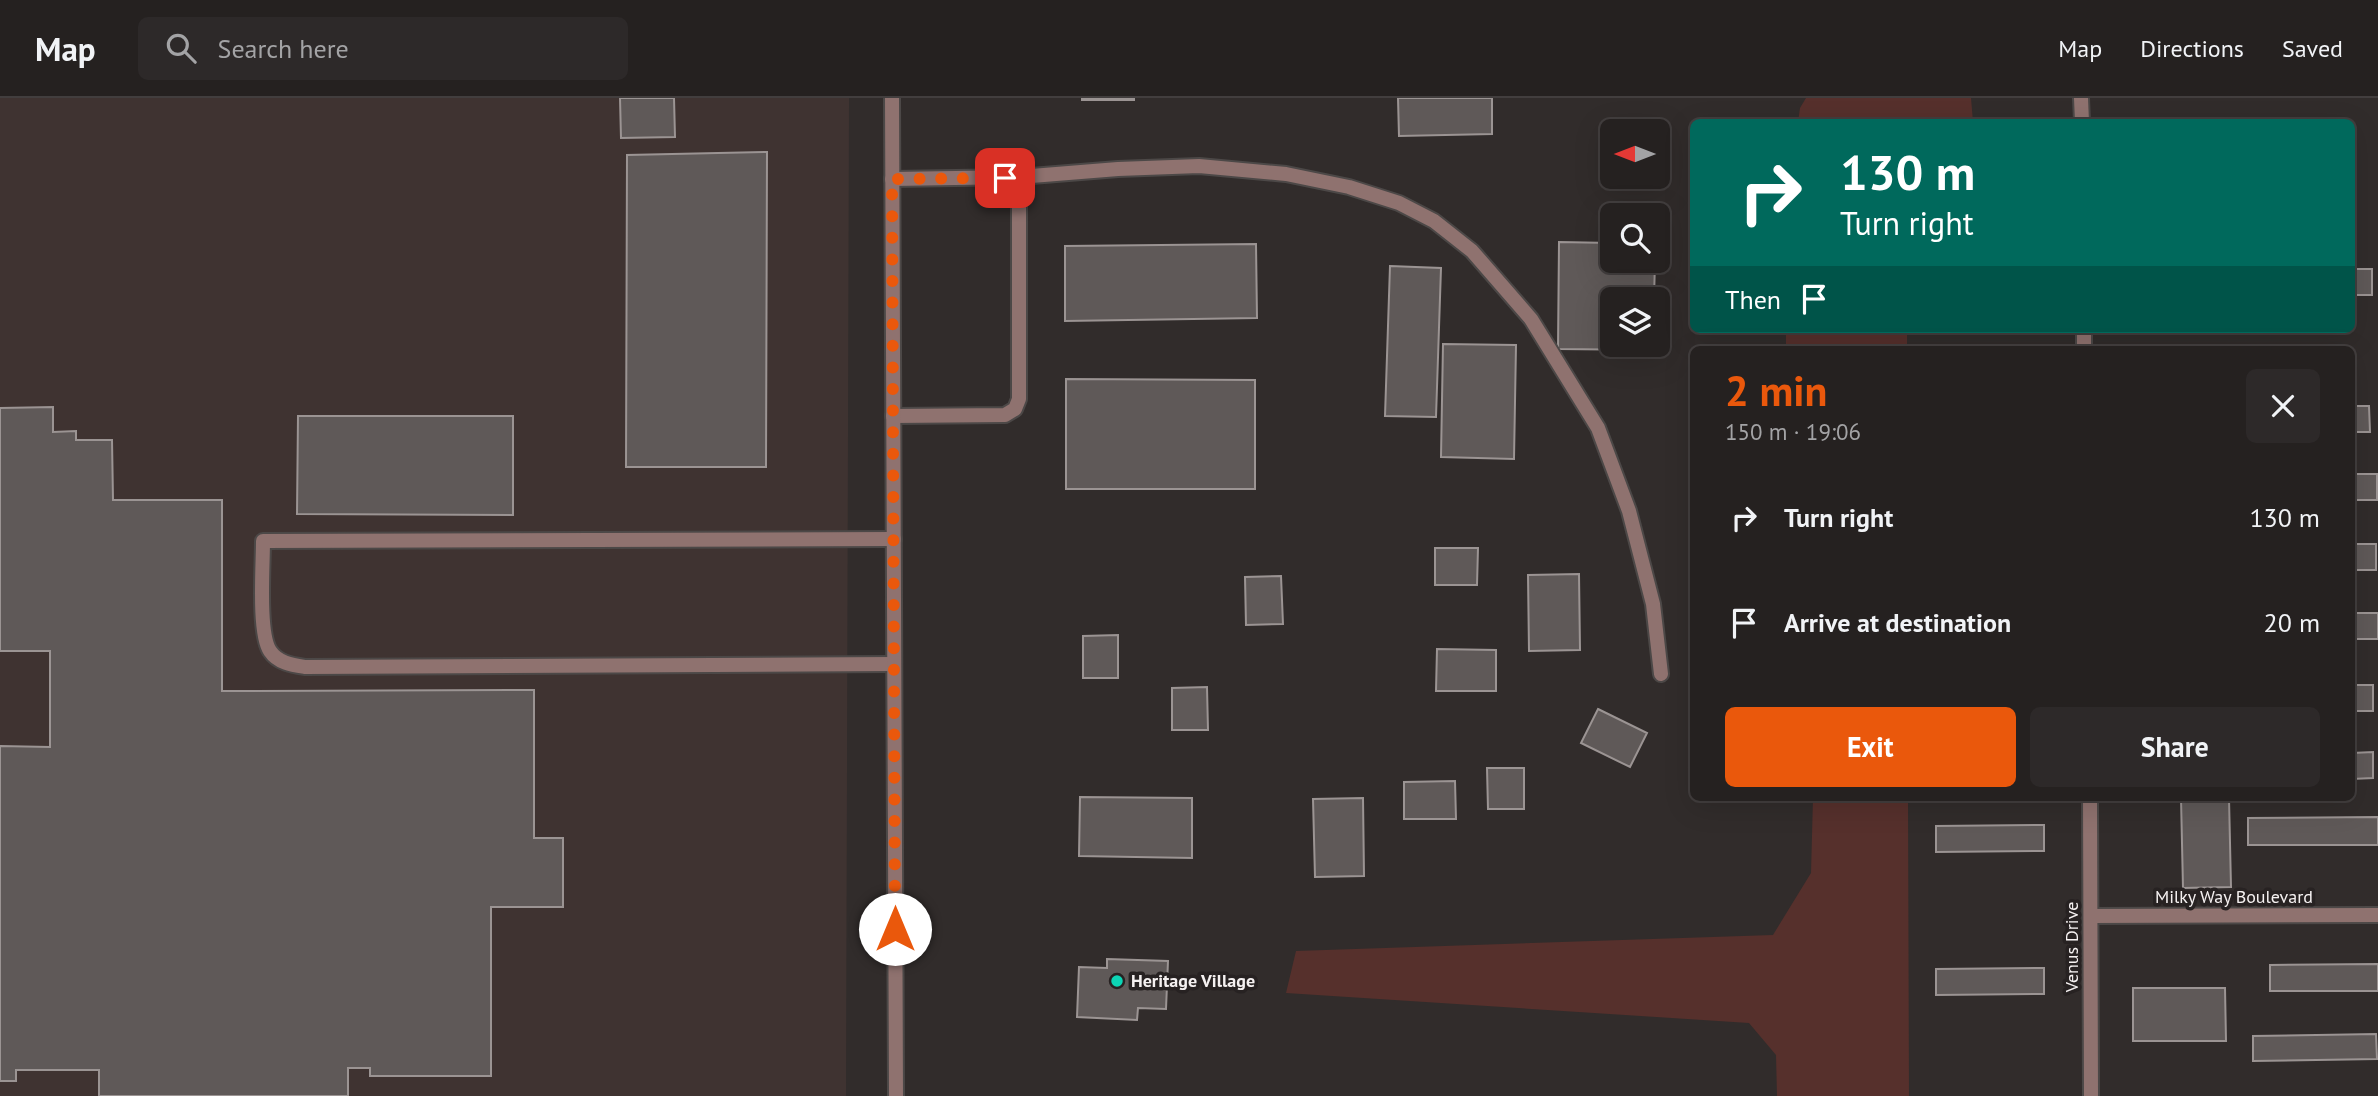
<!DOCTYPE html>
<html lang="en">
<head>
<meta charset="utf-8">
<style>
  :root { --surface:#252120; --page:#2d2929; --text:#f1f3f6; --muted:#a3a3a5; --line:#423e3e; --accent:#ea580c }
  body { margin:0; font-family:"PT Sans",sans-serif; background:var(--page); color:var(--text); height:100vh; display:flex; flex-direction:column; font-size:26px; white-space:nowrap }
  * { box-sizing:border-box; margin:0 }
  p { font-size:23px; color:var(--muted) }
  .icon { flex:none; width:38px; height:38px; fill:none; stroke:currentColor; stroke-width:2; stroke-linecap:round; stroke-linejoin:round }
  .map { position:relative; flex:1; overflow:hidden }
  .details { position:absolute; left:1690px; top:248px; width:665px; height:455px; display:flex; flex-direction:column; background:var(--surface); border-radius:10px; box-shadow:0 7px 28px #0002,0 0 0 2px var(--line) }
  .details>* { flex:none }
  .hud { position:absolute; left:1690px; top:21px; width:665px; height:214px; border-radius:10px; box-shadow:0 7px 28px #0002,0 0 0 2px var(--line); background:#00695c; color:#fff; overflow:hidden }
  .needle { width:46px; rotate:270deg }
  .tools { position:absolute; left:1600px; top:21px; display:grid; gap:14px }
  .tools a { display:grid; place-items:center; width:70px; height:70px; border-radius:10px; background:var(--surface); box-shadow:0 7px 28px #0002,0 0 0 2px var(--line); font-size:35px }
  .pin { position:absolute; display:grid; place-items:center; width:60px; height:60px; color:#fff; margin:-30px; border-radius:14px; box-shadow:0 4px 10px #0006 }
  .me { position:absolute; width:77px; margin:-38px; rotate:0deg; stroke-linejoin:round; filter:drop-shadow(0 0 5px #0008) }
  .turn { display:flex; align-items:center; gap:24px; height:147px; padding:0 35px; font-size:32px }
  .turn .icon { width:91px; height:91px; stroke-width:2.5 }
  .turn b { display:block; font-size:49px; line-height:60px }
  .then { display:flex; align-items:center; height:66px; padding:0 35px; background:#0003; gap:14px; font-size:26px }
  .round { display:grid; place-items:center; flex:none; width:74px; height:74px; border-radius:10px; background:var(--page) }
  .overview { display:flex; align-items:center; justify-content:space-between; height:119px; padding:0 35px }
  h1 { font-size:42px; font-weight:700; line-height:52px; color:var(--accent) }
  .action { display:flex; gap:14px; margin-top:auto; padding:14px 35px }
  .action a { flex:1; height:80px; border-radius:10px; background:var(--accent); color:#fff; font-size:28px; font-weight:700; line-height:80px; text-align:center }
  .action a+a { background:var(--page); color:var(--text) }
  ul { padding:0; list-style:none }
  li { display:flex; align-items:center; gap:21px; height:105px; padding:0 35px }
  li div { flex:1 }
  li b { display:block; font-size:26px }
  li em { font-style:normal }
  header { display:flex; align-items:center; gap:42px; box-sizing:border-box; height:98px; padding:0 35px; background:var(--surface); border-bottom:2px solid var(--line) }
  header strong { font-size:33px }
  nav { display:flex; gap:38px; margin-inline-start:auto; font-size:24px }
  .search { width:490px; height:63px; background:var(--page); display:flex; align-items:center; gap:18px; box-sizing:border-box; padding:0 24px; border-radius:10px; color:var(--muted); font-size:26px }
  .map>svg:first-child { display:block }
  .built { fill:#3f3331 }
  .green { fill:#56302c }
  .building { fill:#5f5958; stroke:#9b9493; stroke-width:2 }
  .lines { fill:none; stroke-linecap:round; stroke-linejoin:round }
  .lane-casing { stroke:#4c4847; stroke-width:18 }
  .street-casing { stroke:#4c4847; stroke-width:18 }
  .lane { stroke:#8f726f; stroke-width:14 }
  .street { stroke:#8f726f; stroke-width:14 }
  .route { stroke:#ea580c; stroke-width:12; stroke-dasharray:0 21.6 }
  .poi-dot { fill:#0cd5b5; stroke:#272222; stroke-width:2.5 }
  .labels { text-anchor:middle; stroke-width:7; stroke-linejoin:round; paint-order:stroke }
  .street-label { font-size:18px; fill:#f5f1f1; stroke:#272222 }
  .poi-label { font-size:18px; font-weight:bold; fill:#f5f1f1; stroke:#272222; text-anchor:start }
</style>
</head>
<body>
<header>
<strong>Map</strong>
<div class="search"><svg class="icon" aria-label="search" viewBox="0 0 24 24"><circle cx="10" cy="10" r="6"/><path d="M15 15l6 6"/></svg>Search here</div>
<nav><a>Map</a><a>Directions</a><a>Saved</a></nav>
</header>
<div class="map">
<svg width="2378" height="998" viewBox="0 0 2378 998">
  <rect width="100%" height="100%" fill="#312c2b"/>
  <!-- built -->
  <path class="built" d="M 0,0 L 849,0 L 846,998 L 0,998 Z"/>
  <!-- green -->
  <path class="green" d="M 1806,0 L 1971,0 L 1973,24 L 1798,24 L 1800,10 Z
    M 1786,231 L 1907,231 L 1907,252 L 1786,252 Z
    M 1813,700 L 1908,700 L 1909,998 L 1777,998 L 1776,957 L 1749,925 L 1286,895 L 1296,853 L 1773,837 L 1811,775 Z"/>
  <!-- building -->
  <path class="building" d="M 620,0 L 674,0 L 675,39 L 621,40 Z
    M 1082,0 L 1134,0 L 1134,2 L 1082,2 Z
    M 1398,0 L 1492,0 L 1492,36 L 1399,38 Z
    M 767,54 L 766,369 L 626,369 L 627,57 Z
    M 1559,144 L 1612,145 L 1612,163 L 1655,163 L 1654,201 L 1612,201 L 1612,247 L 1654,247 L 1654,252 L 1558,251 Z
    M 1256,146 L 1257,220 L 1065,223 L 1065,148 Z
    M 1390,168 L 1441,170 L 1436,319 L 1385,318 Z
    M 2352,171 L 2372,171 L 2372,197 L 2352,197 Z
    M 1443,246 L 1516,247 L 1514,361 L 1441,359 Z
    M 1066,281 L 1255,282 L 1255,391 L 1066,391 Z
    M 2352,308 L 2369,308 L 2370,334 L 2352,334 Z
    M 53,309 L 53,334 L 76,333 L 76,342 L 112,342 L 113,402 L 222,402 L 222,593 L 534,592 L 534,740 L 563,740 L 563,809 L 491,809 L 491,978 L 370,978 L 370,970 L 348,970 L 348,998 L 99,998 L 99,972 L 16,972 L 16,983 L 0,983 L 0,648 L 50,649 L 50,553 L 0,553 L 0,310 Z
    M 298,318 L 513,318 L 513,417 L 297,416 Z
    M 2352,376 L 2377,376 L 2377,402 L 2352,402 Z
    M 2352,446 L 2376,446 L 2376,472 L 2352,472 Z
    M 1435,450 L 1478,450 L 1477,487 L 1435,487 Z
    M 1692,474 L 1694,474 L 1694,669 L 1689,669 Z
    M 1579,476 L 1580,552 L 1529,553 L 1528,477 Z
    M 1281,478 L 1283,526 L 1246,527 L 1245,479 Z
    M 2352,515 L 2378,515 L 2378,541 L 2352,541 Z
    M 1118,537 L 1118,580 L 1083,580 L 1083,538 Z
    M 1437,551 L 1496,552 L 1496,593 L 1436,593 Z
    M 2352,587 L 2373,587 L 2373,613 L 2352,613 Z
    M 1207,589 L 1208,632 L 1172,632 L 1172,590 Z
    M 1598,611 L 1647,635 L 1630,669 L 1581,645 Z
    M 2373,654 L 2373,680 L 2352,681 L 2352,655 Z
    M 1487,670 L 1524,670 L 1524,711 L 1488,711 Z
    M 1455,683 L 1456,721 L 1404,721 L 1404,684 Z
    M 1080,699 L 1192,700 L 1192,760 L 1079,758 Z
    M 1363,700 L 1364,778 L 1315,779 L 1313,701 Z
    M 2181,700 L 2229,700 L 2231,789 L 2183,790 Z
    M 2378,719 L 2378,747 L 2248,747 L 2248,720 Z
    M 2044,727 L 2044,753 L 1936,754 L 1936,728 Z
    M 1107,861 L 1168,863 L 1166,911 L 1138,910 L 1137,922 L 1077,919 L 1079,869 L 1107,870 Z
    M 2378,866 L 2378,893 L 2270,893 L 2270,867 Z
    M 2044,870 L 2044,896 L 1936,897 L 1936,871 Z
    M 2133,890 L 2225,890 L 2226,943 L 2133,943 Z
    M 2376,936 L 2377,961 L 2253,963 L 2253,938 Z"/>
  <g class="lines">
    <!-- lane casing -->
    <g class="lane-casing">
      <path id="lane" d="M 892,81 L 1019,79 L 1118,71 L 1199,68 L 1286,76 L 1349,89 L 1399,105 L 1434,123 L 1472,153 L 1531,221 L 1598,330 L 1629,413 L 1653,506 L 1661,576
        M 893,318 L 1005,317 L 1015,311 L 1019,301 L 1019,79
        M 894,441 L 263,443 C 263,468 258,535 270,553 C 278,565 292,567 305,569 L 894,566"/>
    </g>
    <!-- street casing -->
    <g class="street-casing">
      <path id="street" d="M 892,0 L 896,998
        M 2081,0 L 2082,24
        M 2084,231 L 2084,252
        M 2090,700 L 2091,998
        M 2091,818 L 2378,817"/>
    </g>
    <!-- lane -->
    <use href="#lane" class="lane"/>
    <!-- street -->
    <use href="#street" class="street"/>
  </g>
  <g class="lines">
    <!-- route -->
    <path class="route" d="M 895,831 L 892,81 L 1005,80"/>
  </g>
  <!-- markers -->
  <circle class="poi-dot" cx="1117" cy="883" r="7"/>
  <g class="labels">
    <!-- street labels -->
    <g class="street-label">
      <text x="2234" y="805">Milky Way Boulevard</text>
      <text transform="translate(2072 849) rotate(-90)" y="6">Venus Drive</text>
    </g>
    <!-- poi labels -->
    <g class="poi-label">
      <text x="1131" y="889">Heritage Village</text>
    </g>
  </g>
</svg>
<div class="tools">
<a><svg class="needle" viewBox="-14 -14 28 28"><path d="M0-13l5 13h-10z" fill="#e53935"/><path d="M0 13l5-13h-10z" fill="#a3a3a5"/></svg></a>
<a><svg class="icon" aria-label="search" viewBox="0 0 24 24"><circle cx="10" cy="10" r="6"/><path d="M15 15l6 6"/></svg></a>
<a><svg class="icon" aria-label="layers" viewBox="0 0 24 24"><path d="M12 4l9 5-9 5-9-5zM3 14l9 5 9-5"/></svg></a>
</div>
<div class="pin" style="left:1005px;top:80px;background:#d93025"><svg class="icon" aria-label="arrive" viewBox="0 0 24 24"><path d="M6 21V4h12l-3 4 3 4H6"/></svg></div>
<svg class="me" style="left:895px;top:831px" viewBox="-20 -20 40 40"><circle r="19" fill="#fff"/><path d="M0-13L10 11 0 6-10 11z" fill="#ea580c"/></svg>
<div class="hud">
<div class="turn"><svg class="icon" aria-label="right" viewBox="0 0 24 24"><path d="M7 20v-9h11M14 6l5 5-5 5"/></svg><div><b>130 m</b>Turn right</div></div>
<div class="then">Then<svg class="icon" aria-label="arrive" viewBox="0 0 24 24"><path d="M6 21V4h12l-3 4 3 4H6"/></svg></div>
</div>
<section class="details">
<div class="overview"><div><h1>2 min</h1><p>150 m · 19:06</p></div><a class="round"><svg class="icon" aria-label="close" viewBox="0 0 24 24"><path d="M6 6l12 12M18 6L6 18"/></svg></a></div>
<ul>
<li><svg class="icon" aria-label="right" viewBox="0 0 24 24"><path d="M7 20v-9h11M14 6l5 5-5 5"/></svg><div><b>Turn right</b></div><em>130 m</em></li>
<li><svg class="icon" aria-label="arrive" viewBox="0 0 24 24"><path d="M6 21V4h12l-3 4 3 4H6"/></svg><div><b>Arrive at destination</b></div><em>20 m</em></li>
</ul>
<div class="action"><a>Exit</a><a>Share</a></div>
</section>
</div>
</body>
</html>
